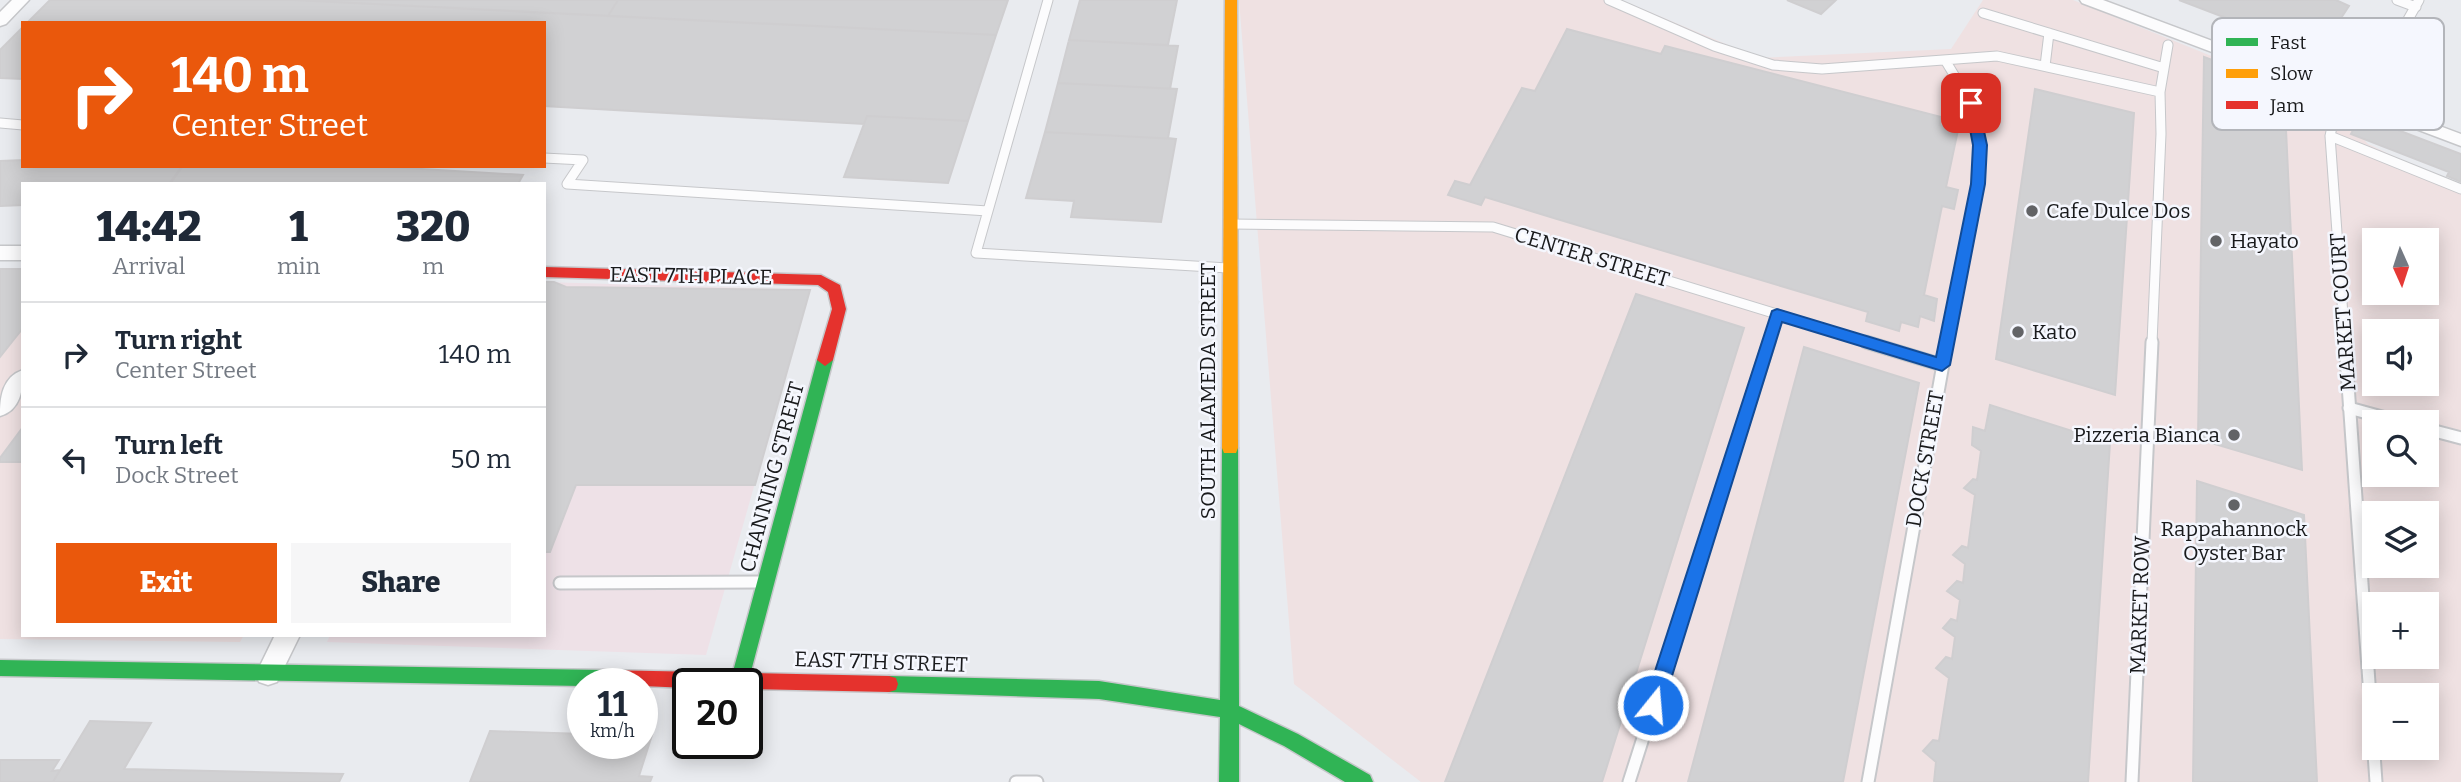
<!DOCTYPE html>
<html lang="en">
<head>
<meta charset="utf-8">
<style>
  :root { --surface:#fff; --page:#f6f6f7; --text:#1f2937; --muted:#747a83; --line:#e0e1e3; --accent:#ea580c }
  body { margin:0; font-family:Bitter,serif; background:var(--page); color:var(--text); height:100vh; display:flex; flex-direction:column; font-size:26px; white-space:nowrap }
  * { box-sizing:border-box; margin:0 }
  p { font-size:23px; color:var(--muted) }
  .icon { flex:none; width:38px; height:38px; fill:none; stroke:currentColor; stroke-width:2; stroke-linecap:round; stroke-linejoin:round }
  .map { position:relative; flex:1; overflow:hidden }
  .drawer { position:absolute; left:21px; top:182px; width:525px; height:455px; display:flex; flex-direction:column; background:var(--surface); border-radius:0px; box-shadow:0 4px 18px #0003 }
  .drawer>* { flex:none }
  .guide { position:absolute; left:21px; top:21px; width:525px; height:147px; border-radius:0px; box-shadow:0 4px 18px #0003; background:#ea580c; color:#fff; overflow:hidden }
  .needle { width:46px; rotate:177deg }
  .controls { position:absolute; left:2362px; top:228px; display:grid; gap:14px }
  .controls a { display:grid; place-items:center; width:77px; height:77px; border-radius:0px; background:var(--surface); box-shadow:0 4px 18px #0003; font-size:35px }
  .speed { position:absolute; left:567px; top:668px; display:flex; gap:14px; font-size:35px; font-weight:700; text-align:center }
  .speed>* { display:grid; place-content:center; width:91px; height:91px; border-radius:50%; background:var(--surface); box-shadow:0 4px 18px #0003; line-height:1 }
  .speed small { font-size:18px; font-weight:400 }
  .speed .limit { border:4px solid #111; border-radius:10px; background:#fff; color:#111 }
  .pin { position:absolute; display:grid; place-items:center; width:60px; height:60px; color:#fff; margin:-30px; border-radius:14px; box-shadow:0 4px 10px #0006 }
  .me { position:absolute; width:77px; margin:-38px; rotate:17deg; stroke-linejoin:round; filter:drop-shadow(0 0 5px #0008) }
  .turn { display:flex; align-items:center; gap:24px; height:147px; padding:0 35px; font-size:32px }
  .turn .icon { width:91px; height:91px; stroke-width:2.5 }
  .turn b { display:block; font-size:49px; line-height:60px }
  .eta { display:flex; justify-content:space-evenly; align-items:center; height:119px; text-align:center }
  .eta b { font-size:42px; font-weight:800; line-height:49px }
  .action { display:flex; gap:14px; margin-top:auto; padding:14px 35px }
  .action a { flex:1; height:80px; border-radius:0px; background:var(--accent); color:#fff; font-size:28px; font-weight:800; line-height:80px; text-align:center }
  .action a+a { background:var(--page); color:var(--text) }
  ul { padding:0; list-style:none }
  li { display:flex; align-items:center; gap:21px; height:105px; padding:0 35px; border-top:2px solid var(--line) }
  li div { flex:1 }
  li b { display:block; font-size:26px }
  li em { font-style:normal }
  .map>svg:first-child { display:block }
  .commercial { fill:#efe1e2; fill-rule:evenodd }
  .industrial { fill:#eee1e7 }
  .building { fill:#d1d1d3; stroke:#cfced0; stroke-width:2 }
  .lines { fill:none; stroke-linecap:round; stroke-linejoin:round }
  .lane-far1-casing { stroke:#c6c7ca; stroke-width:11 }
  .lane-casing { stroke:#c6c7ca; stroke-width:15 }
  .street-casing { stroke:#c6c7ca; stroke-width:3 }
  .fast-casing { stroke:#c6c7ca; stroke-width:3 }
  .slow-casing { stroke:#c6c7ca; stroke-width:3 }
  .jam-casing { stroke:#c6c7ca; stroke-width:3 }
  .lane-far1 { stroke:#fcfcfd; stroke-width:9 }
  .lane { stroke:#fcfcfd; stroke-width:11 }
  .street { fill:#fcfcfd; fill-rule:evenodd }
  .fast { fill:#30b455; fill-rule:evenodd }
  .slow { fill:#ff9f0a; fill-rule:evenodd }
  .jam { fill:#e5322d; fill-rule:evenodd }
  .route { fill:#1a73e8; stroke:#114b97; stroke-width:2 }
  .poi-dot { fill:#626366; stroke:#f5f7fe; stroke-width:2.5 }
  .labels { text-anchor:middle; stroke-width:5; stroke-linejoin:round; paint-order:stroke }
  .poi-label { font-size:21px; fill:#191a1c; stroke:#f5f7fe; text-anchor:start }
  .street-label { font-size:21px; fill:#191a1c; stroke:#f5f7fe }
  .key { fill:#f5f7fe; stroke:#b3b5ba; stroke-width:2 }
  .key-label { font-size:19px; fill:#191a1c }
</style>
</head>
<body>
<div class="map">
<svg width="2461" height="782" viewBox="0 0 2461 782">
  <rect width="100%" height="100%" fill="#e9ebef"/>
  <!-- commercial -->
  <path class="commercial" d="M 1239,0 L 1621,0 L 1759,58 L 1951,49 L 1983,0 L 2073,0 L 2330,104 L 2368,144 L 2461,188 L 2461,782 L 1421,782 L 1294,684 ZM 2375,240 L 2427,240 L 2427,292 L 2375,292 ZM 2375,331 L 2427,331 L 2427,383 L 2375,383 ZM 2375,422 L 2427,422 L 2427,474 L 2375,474 ZM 2375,513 L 2427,513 L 2427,565 L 2375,565 ZM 2375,604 L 2427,604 L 2427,656 L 2375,656 ZM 2375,695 L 2427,695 L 2427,747 L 2375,747 Z
    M 23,320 L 23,635 L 244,635 L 240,642 L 0,639 L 0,321 Z"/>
  <!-- industrial -->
  <path class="industrial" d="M 544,282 L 810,290 L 706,655 L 327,642 L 330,635 L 544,635 Z"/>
  <!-- building -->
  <path class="building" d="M 50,0 L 294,0 L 996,35 L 968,121 L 867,116 L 864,124 L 544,106 L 544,23 L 27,23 Z
    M 294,0 L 618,0 L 608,16 Z
    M 618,0 L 1008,0 L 996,35 L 608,16 Z
    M 1080,0 L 1177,0 L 1168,45 L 1069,40 Z
    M 1787,0 L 1836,0 L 1821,14 Z
    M 2179,0 L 2336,0 L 2349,6 L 2318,53 Z
    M 23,27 L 23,79 L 0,78 L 0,50 Z
    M 1567,29 L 1661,54 L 1665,46 L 1941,117 L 1940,125 L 1958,130 L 1946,187 L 1958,190 L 1954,209 L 1942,206 L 1924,295 L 1937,299 L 1934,321 L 1920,316 L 1918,327 L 1901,322 L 1899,331 L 1866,321 L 1868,312 L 1557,219 L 1485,197 L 1481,205 L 1448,195 L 1455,181 L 1470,185 L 1522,88 L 1535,91 Z
    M 1069,40 L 1178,46 L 1170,89 L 1177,89 L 1058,83 Z
    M 2204,57 L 2284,87 L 2302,470 L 2198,439 Z
    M 1058,83 L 1177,89 L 1168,138 L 1176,139 L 1045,132 Z
    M 2035,89 L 2134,113 L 2115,395 L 1996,359 Z
    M 867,116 L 968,121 L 948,183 L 844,177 Z
    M 2361,116 L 2461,154 L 2461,182 L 2447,176 L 2449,172 L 2351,134 Z
    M 1045,132 L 1176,139 L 1161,222 L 1071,217 L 1074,201 L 1026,198 Z
    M 23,160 L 23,166 L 182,166 L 169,184 L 23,184 L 23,205 L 0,206 L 0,161 Z
    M 183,166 L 371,166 L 523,175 L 518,184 L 170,184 Z
    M 0,269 L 23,269 L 23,328 L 0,357 Z
    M 544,282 L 554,282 L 566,287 L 810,290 L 755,485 L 576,485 L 550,552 L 544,552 Z
    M 1636,294 L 1744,328 L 1602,782 L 1445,782 Z
    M 1804,347 L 1919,383 L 1843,782 L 1688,782 Z
    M 1990,405 L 2110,443 L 2088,782 L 1934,782 L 1936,762 L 1923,751 L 1933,740 L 1939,741 L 1949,678 L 1936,668 L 1946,657 L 1952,659 L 1955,637 L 1943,628 L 1951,619 L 1957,621 L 1960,600 L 1947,591 L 1957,581 L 1963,583 L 1965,564 L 1953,555 L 1962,546 L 1968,548 L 1975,495 L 1964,488 L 1973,479 L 1977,480 L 1981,451 L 1972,445 L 1973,427 L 1985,431 Z
    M 23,427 L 23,462 L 0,462 L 0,458 Z
    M 2197,481 L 2304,515 L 2317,782 L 2193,782 Z
    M 90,721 L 151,723 L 124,769 L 343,774 L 339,782 L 53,782 Z
    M 490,731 L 583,734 L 583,744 L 642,744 L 642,735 L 652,735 L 639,776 L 652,777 L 650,782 L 470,782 Z
    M 0,760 L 59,760 L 52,771 L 60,770 L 53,782 L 0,782 Z"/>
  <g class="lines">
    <!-- lane-far1 casing -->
    <g class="lane-far1-casing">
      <path id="lane-far1" d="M 1048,0 L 976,253 L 1228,268
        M 1609,0 L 1714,46 L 1773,65 L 1822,69 L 1997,56 L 2160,92 L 2161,134 L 2152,343
        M 2397,0 L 2416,7
        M 1983,13 L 2164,68
        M 1945,60 L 1971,103 L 1980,144 L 1978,184 L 1946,343
        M 2045,66 L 2049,33
        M 2160,92 L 2168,45
        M 2339,95 L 2330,136 L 2345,343
        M 2357,100 L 2371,85 L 2419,0
        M 0,123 L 23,125
        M 2330,136 L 2461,189
        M 544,158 L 583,160 L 567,184 L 988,211
        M 1231,224 L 1493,227 L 1871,343
        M 1768,343 L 1777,315"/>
    </g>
    <!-- lane casing -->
    <g class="lane-casing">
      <path id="lane" d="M 1866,342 L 1942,365
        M 2345,342 L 2376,782
        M 2349,408 L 2400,422
        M 2427,429 L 2461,438
        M 560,583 L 762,582
        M 1016,782 L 1037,782
        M 1629,782 L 1769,342
        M 1868,782 L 1947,342
        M 2132,782 L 2152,342"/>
    </g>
    <!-- street casing -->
    <g class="street-casing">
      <path id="street" d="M 12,0 L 29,0 L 6,24 L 0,26 L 0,12 Z
        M 2080,0 L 2103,0 L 2461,134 L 2461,146 L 2082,3 Z
        M 0,246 L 23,246 L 23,260 L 0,260 Z
        M 23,370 C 23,389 21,410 0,416 C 0,398 2,377 23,370 Z
        M 275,635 L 300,635 L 277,682 L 268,685 L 259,682 L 256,674 Z"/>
    </g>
    <!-- fast casing -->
    <g class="fast-casing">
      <path id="fast" d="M 825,354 L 833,360 L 749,679 L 747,684 L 733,684 L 731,679 L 817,360 Z
        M 1230,442 L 1236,443 L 1238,448 L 1239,706 L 1298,734 L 1370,775 L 1373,782 L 1345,782 L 1284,746 L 1239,724 L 1239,782 L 1219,782 L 1220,717 L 1099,699 L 889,692 L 882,690 L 880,684 L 882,678 L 889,676 L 1099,681 L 1220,700 L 1222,448 L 1224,443 Z
        M 0,660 L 604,670 L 611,672 L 613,678 L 610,684 L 583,686 L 0,676 Z"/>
    </g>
    <!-- slow casing -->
    <g class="slow-casing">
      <path id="slow" d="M 1225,0 L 1237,0 L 1238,448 L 1236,453 L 1224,453 L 1222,448 Z"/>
    </g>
    <!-- jam casing -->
    <g class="jam-casing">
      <path id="jam" d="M 544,267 L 821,275 L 840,285 L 846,309 L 833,360 L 825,366 L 817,360 L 832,309 L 828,292 L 818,285 L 544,277 Z
        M 604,670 L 889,676 L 896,678 L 898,684 L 896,690 L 889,692 L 747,689 L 747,684 L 688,684 L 688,688 L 597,684 L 595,678 L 597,672 Z"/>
    </g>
    <!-- lane-far1 -->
    <use href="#lane-far1" class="lane-far1"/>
    <!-- lane -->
    <use href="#lane" class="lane"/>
    <!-- street -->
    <use href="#street" class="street"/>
    <!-- fast -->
    <use href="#fast" class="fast"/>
    <!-- slow -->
    <use href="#slow" class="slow"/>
    <!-- jam -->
    <use href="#jam" class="jam"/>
  </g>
  <!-- route -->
  <path class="route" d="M 1971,98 L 1978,103 L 1987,145 L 1985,184 L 1950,365 L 1942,371 L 1782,322 L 1663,705 L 1660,711 L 1653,714 L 1646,711 L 1644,705 L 1772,311 L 1777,309 L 1936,357 L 1971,184 L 1973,145 L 1965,103 Z"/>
  <!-- markers -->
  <g class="poi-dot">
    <circle cx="2032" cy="211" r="7"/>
    <circle cx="2216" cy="241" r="7"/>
    <circle cx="2018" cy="332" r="7"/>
    <circle cx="2234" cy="435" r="7"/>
    <circle cx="2234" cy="505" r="7"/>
  </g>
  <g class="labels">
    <!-- poi labels -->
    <g class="poi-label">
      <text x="2046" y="218">Cafe Dulce Dos</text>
      <text x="2230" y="248">Hayato</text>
      <text x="2032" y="339">Kato</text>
      <text x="2220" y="442" text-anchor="end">Pizzeria Bianca</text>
      <text x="2234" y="536" text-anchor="middle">Rappahannock<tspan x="2234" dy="24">Oyster Bar</tspan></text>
    </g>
    <!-- street labels -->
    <g class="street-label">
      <text transform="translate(1592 257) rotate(17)" y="7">CENTER STREET</text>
      <text transform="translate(691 276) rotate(1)" y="7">EAST 7TH PLACE</text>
      <text transform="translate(2343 312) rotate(-94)" y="7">MARKET COURT</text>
      <text transform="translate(1208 391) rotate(-90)" y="7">SOUTH ALAMEDA STREET</text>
      <text transform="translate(1925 459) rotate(-80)" y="7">DOCK STREET</text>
      <text transform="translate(772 477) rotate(-75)" y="7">CHANNING STREET</text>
      <text transform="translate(2140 605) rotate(-88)" y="7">MARKET ROW</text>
      <text transform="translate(881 662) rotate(2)" y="7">EAST 7TH STREET</text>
    </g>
  </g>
  <!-- legend -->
  <rect x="2212" y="18" width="232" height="112" rx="10" class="key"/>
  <rect x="2226" y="38" width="32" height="8" fill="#30b455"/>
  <rect x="2226" y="69" width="32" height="9" fill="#ff9f0a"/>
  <rect x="2226" y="101" width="32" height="8" fill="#e5322d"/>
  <g class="key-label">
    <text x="2270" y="49">Fast</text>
    <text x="2270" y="80">Slow</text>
    <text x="2270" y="112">Jam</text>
  </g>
</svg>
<div class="controls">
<a><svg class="needle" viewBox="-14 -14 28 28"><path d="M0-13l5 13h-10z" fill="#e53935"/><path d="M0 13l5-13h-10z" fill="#747a83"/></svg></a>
<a><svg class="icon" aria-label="sound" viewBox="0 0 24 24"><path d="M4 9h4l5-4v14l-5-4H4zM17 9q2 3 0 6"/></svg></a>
<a><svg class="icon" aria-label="search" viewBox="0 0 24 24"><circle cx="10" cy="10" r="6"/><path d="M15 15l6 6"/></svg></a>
<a><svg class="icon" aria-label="layers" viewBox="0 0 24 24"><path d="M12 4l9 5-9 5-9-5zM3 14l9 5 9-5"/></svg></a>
<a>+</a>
<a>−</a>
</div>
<div class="speed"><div>11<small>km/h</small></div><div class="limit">20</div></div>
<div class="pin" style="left:1971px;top:103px;background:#d93025"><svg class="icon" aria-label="arrive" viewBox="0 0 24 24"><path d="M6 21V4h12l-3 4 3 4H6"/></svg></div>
<svg class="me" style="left:1653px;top:705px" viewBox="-20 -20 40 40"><circle r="17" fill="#1a73e8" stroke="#fff" stroke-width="3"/><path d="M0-11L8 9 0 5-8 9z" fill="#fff"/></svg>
<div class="guide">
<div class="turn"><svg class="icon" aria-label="right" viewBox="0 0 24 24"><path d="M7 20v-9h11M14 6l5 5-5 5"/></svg><div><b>140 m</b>Center Street</div></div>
</div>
<section class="drawer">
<div class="eta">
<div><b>14:42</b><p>Arrival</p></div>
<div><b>1</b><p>min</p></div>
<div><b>320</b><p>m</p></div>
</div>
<ul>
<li><svg class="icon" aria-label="right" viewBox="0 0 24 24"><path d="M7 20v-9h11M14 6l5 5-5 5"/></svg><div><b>Turn right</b><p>Center Street</p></div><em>140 m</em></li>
<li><svg class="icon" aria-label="left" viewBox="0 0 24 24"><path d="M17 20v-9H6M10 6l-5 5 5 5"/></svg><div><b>Turn left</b><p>Dock Street</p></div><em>50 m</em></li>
</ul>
<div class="action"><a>Exit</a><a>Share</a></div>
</section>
</div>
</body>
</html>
